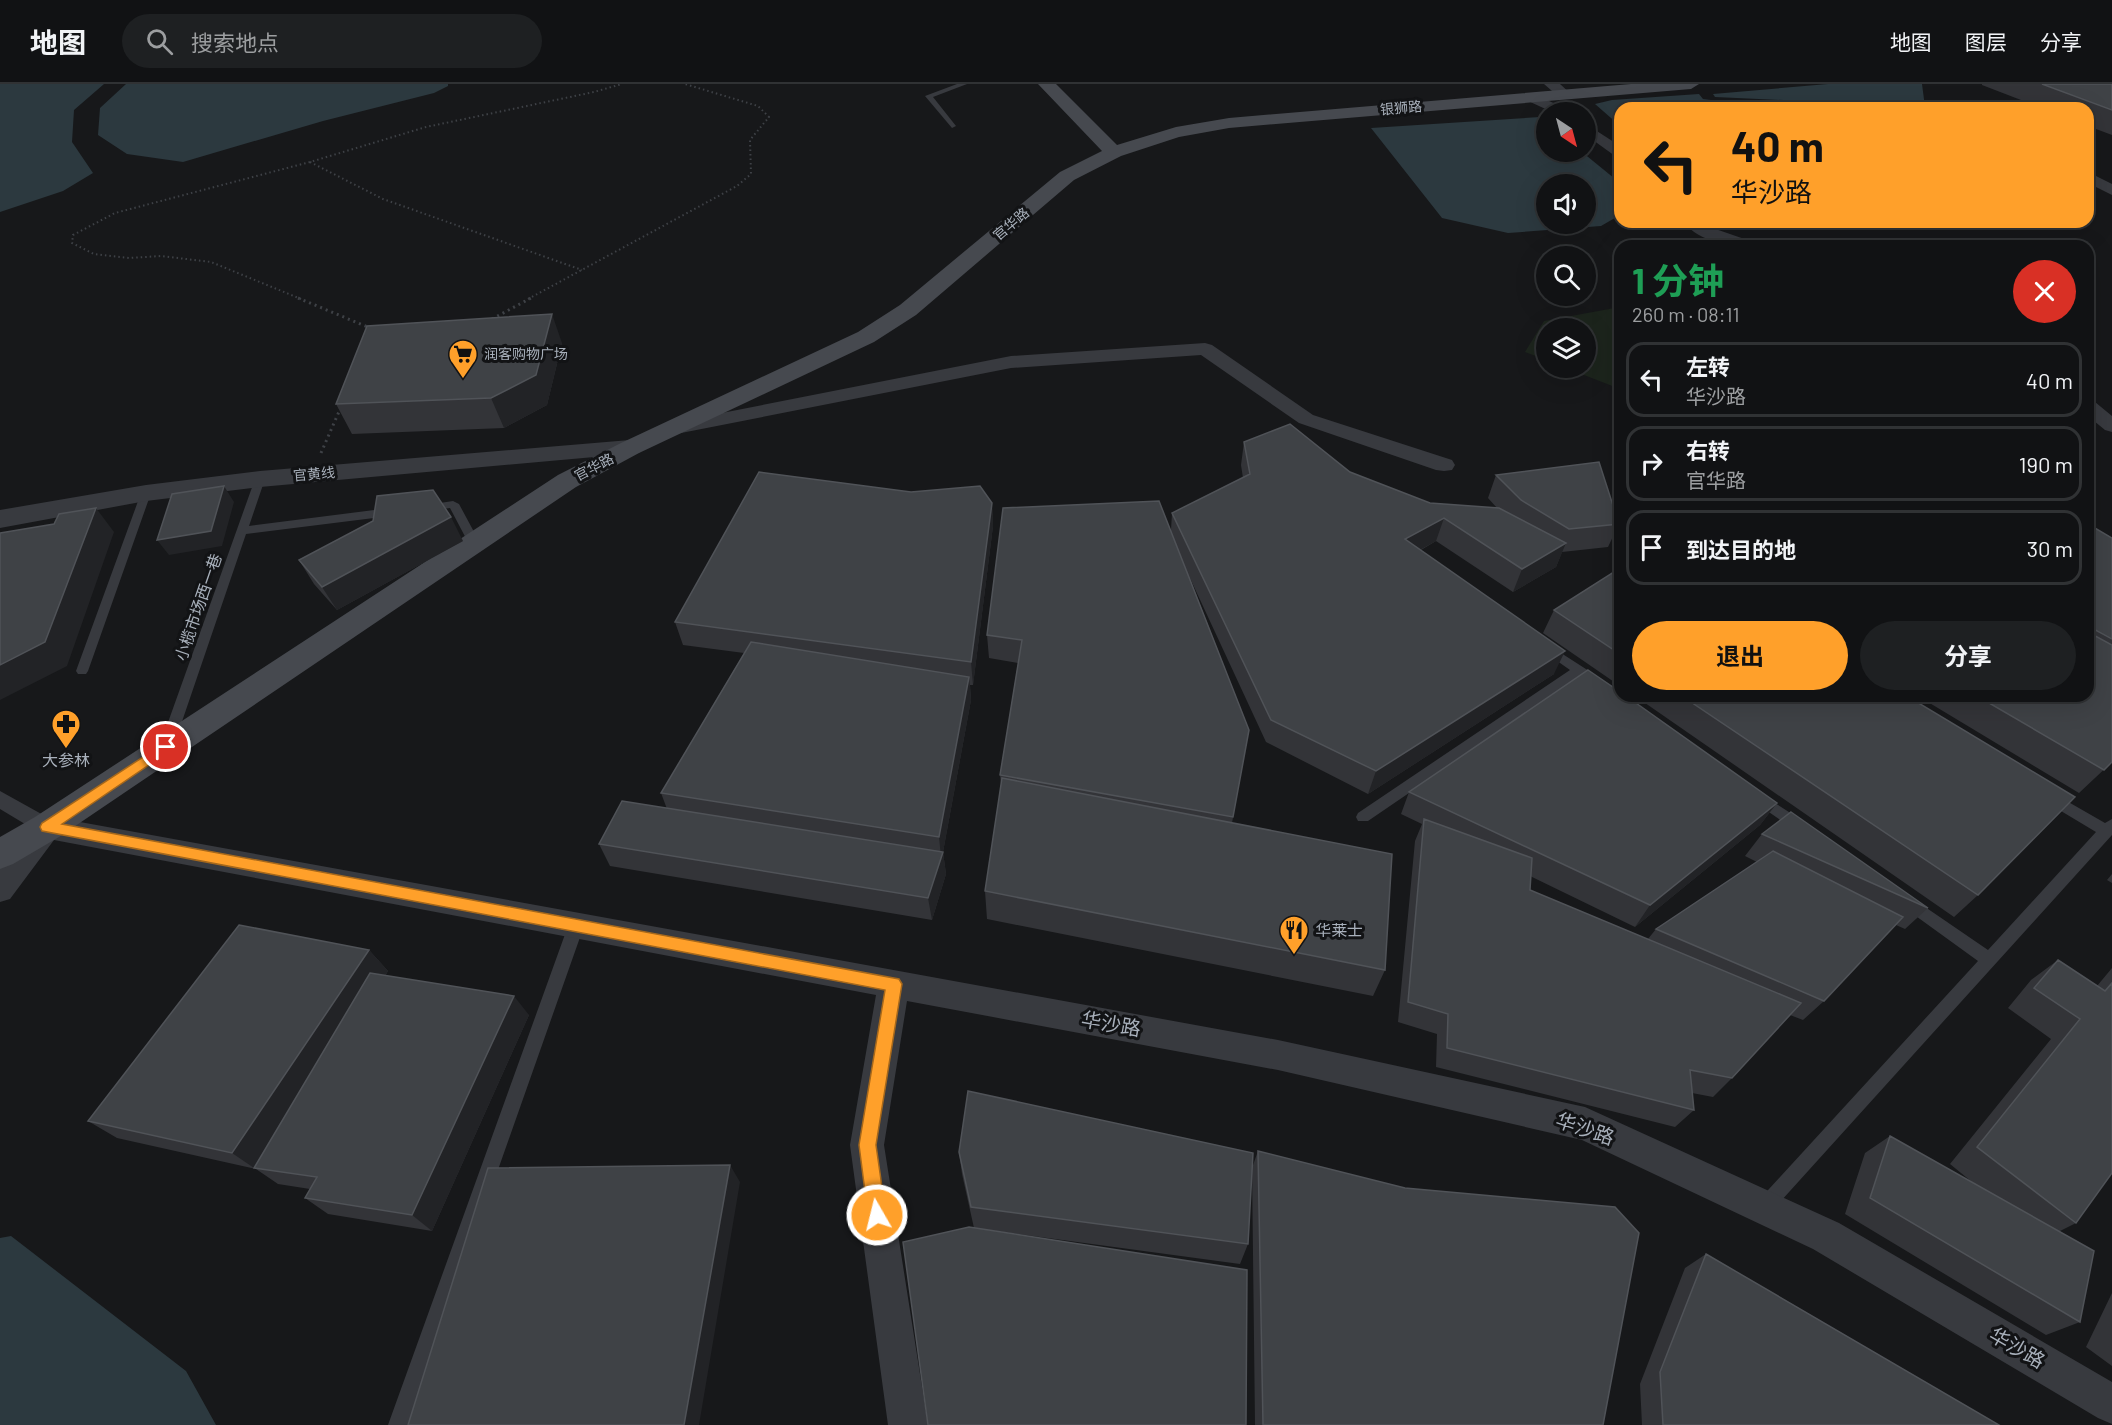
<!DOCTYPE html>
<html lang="zh">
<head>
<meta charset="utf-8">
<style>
  :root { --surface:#111214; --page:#1e2022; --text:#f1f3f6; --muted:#9c9ea0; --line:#303234; --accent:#ffa02a }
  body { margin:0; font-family:Barlow,"Noto Sans SC",sans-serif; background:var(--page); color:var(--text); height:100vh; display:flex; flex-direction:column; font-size:22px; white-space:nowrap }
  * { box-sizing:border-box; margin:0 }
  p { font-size:20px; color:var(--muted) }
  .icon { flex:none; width:33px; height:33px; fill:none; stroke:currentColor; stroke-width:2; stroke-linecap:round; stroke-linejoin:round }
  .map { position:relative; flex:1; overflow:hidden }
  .sheet { position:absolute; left:1614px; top:156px; width:480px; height:462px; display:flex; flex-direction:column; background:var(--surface); border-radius:18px; box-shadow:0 6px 24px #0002,0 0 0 2px var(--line) }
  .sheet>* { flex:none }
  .guide { position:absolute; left:1614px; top:18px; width:480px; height:126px; border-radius:18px; box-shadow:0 6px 24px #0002,0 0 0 2px var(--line); background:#ffa02a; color:#111; overflow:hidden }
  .needle { width:39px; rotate:144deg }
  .controls { position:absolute; left:1536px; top:18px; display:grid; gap:12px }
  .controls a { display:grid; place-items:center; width:60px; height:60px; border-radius:50%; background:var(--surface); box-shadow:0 6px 24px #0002,0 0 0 2px var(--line); font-size:30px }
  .pin { position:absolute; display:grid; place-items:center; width:51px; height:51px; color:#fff; margin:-26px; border:3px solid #fff; border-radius:50%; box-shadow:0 2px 6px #0007 }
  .me { position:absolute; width:66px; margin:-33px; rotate:352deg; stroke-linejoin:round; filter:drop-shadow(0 0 4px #0008) }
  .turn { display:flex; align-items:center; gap:21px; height:126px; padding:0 18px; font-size:27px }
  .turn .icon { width:78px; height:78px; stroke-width:2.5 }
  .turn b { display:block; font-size:42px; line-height:51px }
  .round { display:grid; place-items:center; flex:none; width:63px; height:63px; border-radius:32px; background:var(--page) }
  .head { display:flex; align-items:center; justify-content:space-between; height:102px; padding:0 18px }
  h1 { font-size:36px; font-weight:700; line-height:45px; color:#1e9e55 }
  .cta { display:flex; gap:12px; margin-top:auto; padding:12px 18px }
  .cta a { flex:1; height:69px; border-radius:36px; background:var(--accent); color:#111; font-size:24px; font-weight:700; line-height:69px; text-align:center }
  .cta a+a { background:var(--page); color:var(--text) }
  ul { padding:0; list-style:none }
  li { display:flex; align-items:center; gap:18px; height:75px; margin:0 12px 9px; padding:0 6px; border:3px solid var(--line); border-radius:18px }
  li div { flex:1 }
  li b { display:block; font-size:22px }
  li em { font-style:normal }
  header { display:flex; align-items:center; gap:36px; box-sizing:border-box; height:84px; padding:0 30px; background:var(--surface); border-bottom:2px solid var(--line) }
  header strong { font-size:28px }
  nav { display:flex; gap:33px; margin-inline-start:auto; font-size:21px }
  .search { width:420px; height:54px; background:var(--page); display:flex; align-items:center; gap:15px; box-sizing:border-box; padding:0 21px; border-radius:33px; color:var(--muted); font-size:22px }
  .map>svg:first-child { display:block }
  .green { fill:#1d251d }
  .water { fill:#2c393f; fill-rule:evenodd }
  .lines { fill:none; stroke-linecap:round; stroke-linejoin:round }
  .path-far1 { stroke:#3e4146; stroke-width:2; stroke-dasharray:1.5 3; stroke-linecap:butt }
  .path { stroke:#3e4146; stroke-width:3; stroke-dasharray:2 4; stroke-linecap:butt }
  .service { fill:#383a3f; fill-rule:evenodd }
  .pedestrian { fill:#383a3f; fill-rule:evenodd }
  .minor { fill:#383a3f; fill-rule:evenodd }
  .tertiary { fill:#383a3f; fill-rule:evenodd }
  .secondary { fill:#46494f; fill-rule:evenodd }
  .wall { fill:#333438 }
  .shaded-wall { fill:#222326 }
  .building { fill:#3f4246; stroke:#505358; stroke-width:1.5 }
  .route { fill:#ffa02a; stroke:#a6681b; stroke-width:1.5 }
  .labels { text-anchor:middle; stroke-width:6; stroke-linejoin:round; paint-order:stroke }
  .far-street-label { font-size:14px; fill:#a8b0bb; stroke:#121315 }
  .far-poi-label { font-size:14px; fill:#a8b0bb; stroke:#121315; text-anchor:start }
  .street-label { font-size:16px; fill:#a8b0bb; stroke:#121315 }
  .poi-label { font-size:16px; fill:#a8b0bb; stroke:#121315 }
  .near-street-label { font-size:20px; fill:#a8b0bb; stroke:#121315 }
</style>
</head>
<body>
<header>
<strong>地图</strong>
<div class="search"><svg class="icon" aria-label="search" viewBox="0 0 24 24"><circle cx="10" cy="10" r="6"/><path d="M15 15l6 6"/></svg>搜索地点</div>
<nav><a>地图</a><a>图层</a><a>分享</a></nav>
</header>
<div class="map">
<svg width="2112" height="1341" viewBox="0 0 2112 1341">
  <rect width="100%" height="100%" fill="#17181a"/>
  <!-- green -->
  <path class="green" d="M 1620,223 L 1620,305 L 1566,284 L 1586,284 L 1586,244 L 1546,244 L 1546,276 L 1525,268 L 1544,237 Z"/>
  <!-- water -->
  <path class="water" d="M 0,0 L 104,0 L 74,26 L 72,58 L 93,89 L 63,107 L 0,128 Z
    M 126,0 L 448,0 L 448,2 L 434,9 L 323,37 L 183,78 L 127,70 L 98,51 L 100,24 Z
    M 1828,0 L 1922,0 L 1925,23 L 1900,24 L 1826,18 L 1715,13 L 1713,10 Z
    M 1699,10 L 1703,15 L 1719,17 L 1872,24 L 1620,24 L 1619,41 L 1595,20 L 1612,16 Z
    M 1540,33 L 1546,38 L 1546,68 L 1582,68 L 1620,99 L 1620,131 L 1601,142 L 1508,149 L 1442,134 L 1371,44 ZM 1586,100 L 1586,140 L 1546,140 L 1546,100 Z
    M 11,1152 L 186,1287 L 216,1341 L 0,1341 L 0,1154 Z"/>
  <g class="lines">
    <!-- path-far1 -->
    <path class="path-far1" d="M 310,78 L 383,115 L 582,186
      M 301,215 L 211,178 L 161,172 L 129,174 L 94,170 L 72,159 L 73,151 L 115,129 L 310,78 L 426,43 L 594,8 L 622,0
      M 528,215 L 737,102 L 751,90 L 750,56 L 769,33 L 758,22 L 685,0"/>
    <!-- path -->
    <path class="path" d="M 298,214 L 370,244
      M 492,235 L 531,214
      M 321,369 L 341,323"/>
    <!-- service -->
    <path class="service" d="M 957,0 L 967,0 L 933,13 L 956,42 L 952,44 L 925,12 Z
      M 260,392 L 265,395 L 249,442 L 390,424 L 396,428 L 390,432 L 246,450 L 175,658 L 168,663 L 163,662 L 161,658 L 255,395 Z
      M 146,406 L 151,409 L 88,587 L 86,590 L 78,590 L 76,587 L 141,409 Z
      M 453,417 L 459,420 L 480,459 L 478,462 L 470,462 L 450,424 L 427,427 L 421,424 L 427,421 Z
      M 1547,560 L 1603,596 L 1604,599 L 1603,602 L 1593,602 L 1579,593 L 1368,737 L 1358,737 L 1356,733 L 1358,729 L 1570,586 L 1543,567 L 1541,564 Z
      M 1758,708 L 1806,739 L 1808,743 L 1806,747 L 1796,747 L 1753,717 L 1751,713 L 1753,709 Z
      M 2051,708 L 2105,739 L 2112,735 L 2112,751 L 1770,1129 L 1764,1132 L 1758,1129 L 1755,1123 L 1758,1117 L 1978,877 L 1902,822 L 1900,818 L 1902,814 L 1907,812 L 1912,814 L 1988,866 L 2096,748 L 2046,718 L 2044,714 L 2046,710 Z
      M 576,835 L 581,837 L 584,842 L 408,1341 L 388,1341 L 568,842 L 571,837 Z"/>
    <!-- pedestrian -->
    <path class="pedestrian" d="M 0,707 L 54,737 L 57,743 L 54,749 L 47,751 L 40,749 L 0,725 Z"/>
    <!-- minor -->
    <path class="minor" d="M 1544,0 L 1560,0 L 1571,10 L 1564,14 L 1559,13 Z
      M 1531,9 L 1567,25 L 1569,28 L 1552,28 L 1526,16 L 1524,13 Z
      M 1586,40 L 1620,62 L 1620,74 L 1615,72 L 1586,51 Z
      M 2088,88 L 2112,100 L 2112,111 L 2088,99 Z
      M 1684,138 L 1701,138 L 1704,141 L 1753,158 L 1755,162 C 1731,162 1699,159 1684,138 Z
      M 1205,259 L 1212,261 L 1313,331 L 1452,376 L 1455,381 L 1452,386 L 1444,387 L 1436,386 L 1299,339 L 1201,271 L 1011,284 L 676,350 L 669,348 L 666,344 L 669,340 L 676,338 L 1011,272 Z
      M 2088,316 L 2095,318 L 2112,332 L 2112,348 L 2105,346 L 2088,332 Z
      M 47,732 L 1278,956 L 1585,1023 L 1839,1139 L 2112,1298 L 2112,1340 L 2098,1334 L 1813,1165 L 1582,1056 L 1278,986 L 907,917 L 884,1061 L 928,1341 L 888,1341 L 850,1061 L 876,911 L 54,756 L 10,815 L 0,818 L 0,783 L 37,735 Z"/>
    <!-- tertiary -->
    <path class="tertiary" d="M 630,356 L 639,359 L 643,364 L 639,369 L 260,403 L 146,417 L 0,444 L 0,426 L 146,401 L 260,387 Z"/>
    <!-- secondary -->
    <path class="secondary" d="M 1038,0 L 1056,0 L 1117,61 L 1176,43 L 1229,34 L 1631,0 L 1699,0 L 1691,5 L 1229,44 L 1179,53 L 1121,72 L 1074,96 L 916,231 L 874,258 L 639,369 L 576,403 L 59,753 L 13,780 L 0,785 L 0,753 L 35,733 L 558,391 L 621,359 L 858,248 L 900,221 L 1060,88 L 1102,67 Z"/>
  </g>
  <!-- wall -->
  <path class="wall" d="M 1982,0 L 2112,0 L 2112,51 L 2088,42 L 2088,24 L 2042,24 L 1982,1 Z
    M 562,259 L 547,321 L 504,344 L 352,350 L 336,320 Z
    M 1244,358 L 1350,388 L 1430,419 L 1497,424 L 1488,414 L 1496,391 L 1619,440 L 1608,463 L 1562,468 L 1556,483 L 1513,508 L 1436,457 L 1421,466 L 1554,590 L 1368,710 L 1266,658 L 1189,492 L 1249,646 L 1232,739 L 1385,886 L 1373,912 L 987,835 L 985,807 L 1001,700 L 1000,691 L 1018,579 L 989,574 L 987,551 L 1171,446 L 1172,429 L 1243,394 L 1241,381 Z
    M 992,419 L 993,442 L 973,601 L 970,601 L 971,616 L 943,768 L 946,790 L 932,836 L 610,782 L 599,760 L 667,725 L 661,709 L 744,569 L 683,561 L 675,538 Z
    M 2088,440 L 2112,454 L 2112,678 L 2079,709 L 1918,612 L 2088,612 Z
    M 463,457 L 337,526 L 314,500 L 299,476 Z
    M 1620,484 L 1620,602 L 1543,549 L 1554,526 Z
    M 1635,612 L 1907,612 L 1978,811 L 1954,833 Z
    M 1409,708 L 1777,719 L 1760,741 L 1635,843 L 1530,792 L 1530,806 L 1648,855 L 1656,845 L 1757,778 L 1745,772 L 1762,750 L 1928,824 L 1905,845 L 1896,841 L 1824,917 L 1803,936 L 1790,931 L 1732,994 L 1713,1013 L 1692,1009 L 1694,1026 L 1675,1043 L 1436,983 L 1437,950 L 1398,938 L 1415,757 L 1422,740 L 1401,730 Z
    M 2112,790 L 2112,799 L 2107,796 Z
    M 369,866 L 388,887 L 385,892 L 529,931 L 432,1147 L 328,1130 L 305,1114 L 310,1105 L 278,1100 L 256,1085 L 117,1054 L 88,1037 Z
    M 2058,876 L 2097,902 L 2112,884 L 2112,1089 L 2076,1139 L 2060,1147 L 2080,1238 L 2046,1251 L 1845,1130 L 1865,1069 L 1890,1052 L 1972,1098 L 1950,1080 L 2051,955 L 2008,924 L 2031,896 Z
    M 1258,1067 L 1603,1341 L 1255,1341 L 1252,1084 Z
    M 959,1068 L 1248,1160 L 1240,1180 L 974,1144 L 962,1090 Z
    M 1706,1170 L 1999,1341 L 1642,1341 L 1640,1300 L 1685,1184 Z
    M 2112,1209 L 2112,1282 L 2086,1263 Z"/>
  <!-- shaded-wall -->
  <path class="shaded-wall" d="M 552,230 L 562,259 L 547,321 L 504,344 L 491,314 Z
    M 224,402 L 234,418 L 222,462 L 169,471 L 157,456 Z
    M 992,419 L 993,442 L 973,601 L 971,578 Z
    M 96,424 L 114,448 L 67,582 L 0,616 L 0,581 Z
    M 451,433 L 463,457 L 337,526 L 322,503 Z
    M 1444,434 L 1436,457 L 1398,478 L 1405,455 Z
    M 1566,459 L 1556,483 L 1513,508 L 1522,485 Z
    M 1565,567 L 1554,590 L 1368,710 L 1376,687 Z
    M 969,593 L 971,616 L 943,768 L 946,790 L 932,836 L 928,814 L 941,773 L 939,753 Z
    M 1777,719 L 1760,741 L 1635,843 L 1650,821 Z
    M 369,866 L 388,887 L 258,1084 L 254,1084 L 232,1069 Z
    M 514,912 L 529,931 L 432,1147 L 412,1131 Z
    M 730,1081 L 740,1098 L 699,1341 L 684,1341 Z"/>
  <!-- building -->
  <path class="building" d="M 2042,0 L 2112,0 L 2112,26 Z
    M 552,230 L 536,291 L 491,314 L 336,320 L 367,242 Z
    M 1290,340 L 1350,388 L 1430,419 L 1499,424 L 1566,459 L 1522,485 L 1444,434 L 1405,455 L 1565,567 L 1376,687 L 1271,636 L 1172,429 L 1250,390 L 1244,358 Z
    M 1599,378 L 1619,440 L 1569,445 L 1521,416 L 1496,391 Z
    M 759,388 L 911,408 L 980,402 L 992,419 L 971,578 L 675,538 Z
    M 224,402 L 211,447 L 157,456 L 172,410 Z
    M 433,406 L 451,433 L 322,503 L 299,476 L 373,437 L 377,412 Z
    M 1159,417 L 1249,646 L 1233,733 L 1000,691 L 1022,556 L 987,551 L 1003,424 Z
    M 96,424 L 45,558 L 0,581 L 0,449 L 54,440 L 59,430 Z
    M 2088,440 L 2112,454 L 2112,555 L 2088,542 Z
    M 1620,484 L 1620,570 L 1554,526 Z
    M 2088,548 L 2112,561 L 2112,678 L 2104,686 L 1977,612 L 2088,612 Z
    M 751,558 L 969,593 L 939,753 L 661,709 Z
    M 1588,586 L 1620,608 L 1620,612 L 1626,612 L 1777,719 L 1650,821 L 1409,708 Z
    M 1682,612 L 1907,612 L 2075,713 L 1978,811 Z
    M 1002,694 L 1392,770 L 1385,886 L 985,807 Z
    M 622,717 L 943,768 L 928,814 L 599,760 Z
    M 1791,728 L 1928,824 L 1762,750 Z
    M 1424,735 L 1532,774 L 1530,806 L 1801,919 L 1732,994 L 1690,986 L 1694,1026 L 1447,964 L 1448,930 L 1408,918 Z
    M 1773,767 L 1903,833 L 1824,917 L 1656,845 Z
    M 239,841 L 369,866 L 232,1069 L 88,1037 Z
    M 2058,876 L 2105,907 L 2112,899 L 2112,1089 L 2076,1139 L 1977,1063 L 2080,935 L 2034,904 Z
    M 370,889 L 514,912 L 412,1131 L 305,1114 L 317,1093 L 254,1084 Z
    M 968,1007 L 1253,1069 L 1248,1160 L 971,1123 L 959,1068 Z
    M 1890,1052 L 2094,1167 L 2080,1238 L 1870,1114 Z
    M 1258,1067 L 1405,1104 L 1615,1123 L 1639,1149 L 1603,1341 L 1263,1341 Z
    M 730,1081 L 684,1341 L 408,1341 L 488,1084 Z
    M 969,1143 L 1247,1186 L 1246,1341 L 928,1341 L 903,1158 Z
    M 1706,1170 L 1999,1341 L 1663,1341 L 1660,1288 Z"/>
  <!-- route -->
  <path class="route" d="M 166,658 L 173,663 L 171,666 L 62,740 L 899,895 L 902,900 L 876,1061 L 886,1131 L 884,1138 L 877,1140 L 871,1138 L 868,1131 L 859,1061 L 885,906 L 42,747 L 40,743 L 42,739 Z"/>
  <!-- icons -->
  <defs>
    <g id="supermarket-pin" transform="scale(1.5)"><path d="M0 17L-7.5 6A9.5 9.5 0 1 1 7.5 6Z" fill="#ffa02a" stroke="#121315"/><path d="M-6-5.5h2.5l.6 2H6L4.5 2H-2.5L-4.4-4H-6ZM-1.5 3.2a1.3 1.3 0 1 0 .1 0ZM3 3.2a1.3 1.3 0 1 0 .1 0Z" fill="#111"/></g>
    <g id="pharmacy-pin" transform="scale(1.5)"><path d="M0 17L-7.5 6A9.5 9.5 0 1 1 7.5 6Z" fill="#ffa02a" stroke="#121315"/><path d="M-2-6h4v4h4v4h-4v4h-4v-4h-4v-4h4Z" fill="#111"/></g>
    <g id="restaurant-pin" transform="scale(1.5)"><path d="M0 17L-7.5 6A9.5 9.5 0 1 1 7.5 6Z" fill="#ffa02a" stroke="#121315"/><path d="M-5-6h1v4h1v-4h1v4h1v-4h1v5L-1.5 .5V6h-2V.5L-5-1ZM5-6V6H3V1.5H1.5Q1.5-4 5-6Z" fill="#111"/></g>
  </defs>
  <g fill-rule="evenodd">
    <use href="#supermarket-pin" x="463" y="270"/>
    <use href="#pharmacy-pin" x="66" y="640"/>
    <use href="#restaurant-pin" x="1294" y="846"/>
  </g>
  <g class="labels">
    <!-- far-street labels -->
    <g class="far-street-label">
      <text transform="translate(1401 24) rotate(-5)" y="5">银狮路</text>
      <text transform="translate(1011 140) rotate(-40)" y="5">官华路</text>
      <text transform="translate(594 383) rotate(-28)" y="5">官华路</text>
      <text transform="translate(314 390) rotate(-5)" y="5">官黄线</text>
    </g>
    <!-- far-poi labels -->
    <g class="far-poi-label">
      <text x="484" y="275">润客购物广场</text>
    </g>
    <!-- street labels -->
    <g class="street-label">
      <text transform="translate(198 523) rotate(-71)" y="6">小榄市场西一巷</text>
    </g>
    <!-- poi labels -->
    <g class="poi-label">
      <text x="66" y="682">大参林</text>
      <text x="1315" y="852" text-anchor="start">华莱士</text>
    </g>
    <!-- near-street labels -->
    <g class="near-street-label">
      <text transform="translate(1111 940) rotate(10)" y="7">华沙路</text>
      <text transform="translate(1585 1045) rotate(19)" y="7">华沙路</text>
      <text transform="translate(2017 1264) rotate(30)" y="7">华沙路</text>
    </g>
  </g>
</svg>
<div class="controls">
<a><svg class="needle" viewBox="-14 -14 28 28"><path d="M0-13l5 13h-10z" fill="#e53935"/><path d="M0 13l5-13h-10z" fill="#9c9ea0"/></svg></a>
<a><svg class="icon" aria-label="sound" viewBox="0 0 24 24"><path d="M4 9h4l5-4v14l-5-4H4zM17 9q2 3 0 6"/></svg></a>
<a><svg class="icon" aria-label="search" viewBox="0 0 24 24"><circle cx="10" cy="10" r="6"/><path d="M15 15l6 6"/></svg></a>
<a><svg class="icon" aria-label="layers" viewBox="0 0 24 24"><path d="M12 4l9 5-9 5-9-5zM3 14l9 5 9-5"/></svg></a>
</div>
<div class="pin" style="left:166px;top:663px;background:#d93025"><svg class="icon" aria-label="arrive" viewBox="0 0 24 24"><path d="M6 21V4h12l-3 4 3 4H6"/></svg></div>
<svg class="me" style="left:877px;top:1131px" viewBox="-20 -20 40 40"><circle r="17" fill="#ffa02a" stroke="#fff" stroke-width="3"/><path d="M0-11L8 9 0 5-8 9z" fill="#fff"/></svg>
<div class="guide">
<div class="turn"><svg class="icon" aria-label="left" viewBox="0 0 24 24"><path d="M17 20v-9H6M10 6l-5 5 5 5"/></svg><div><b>40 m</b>华沙路</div></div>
</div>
<section class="sheet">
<div class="head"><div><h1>1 分钟</h1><p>260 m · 08:11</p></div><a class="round" style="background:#d93025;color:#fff"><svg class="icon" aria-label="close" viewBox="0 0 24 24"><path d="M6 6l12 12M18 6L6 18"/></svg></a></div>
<ul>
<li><svg class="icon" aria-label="left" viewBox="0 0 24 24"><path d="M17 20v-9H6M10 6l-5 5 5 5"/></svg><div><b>左转</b><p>华沙路</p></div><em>40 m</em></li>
<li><svg class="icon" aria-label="right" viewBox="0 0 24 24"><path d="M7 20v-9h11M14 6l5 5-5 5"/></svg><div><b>右转</b><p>官华路</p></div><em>190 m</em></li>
<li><svg class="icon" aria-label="arrive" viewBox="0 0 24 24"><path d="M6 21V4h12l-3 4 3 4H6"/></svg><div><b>到达目的地</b></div><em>30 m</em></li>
</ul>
<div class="cta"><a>退出</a><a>分享</a></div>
</section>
</div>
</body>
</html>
